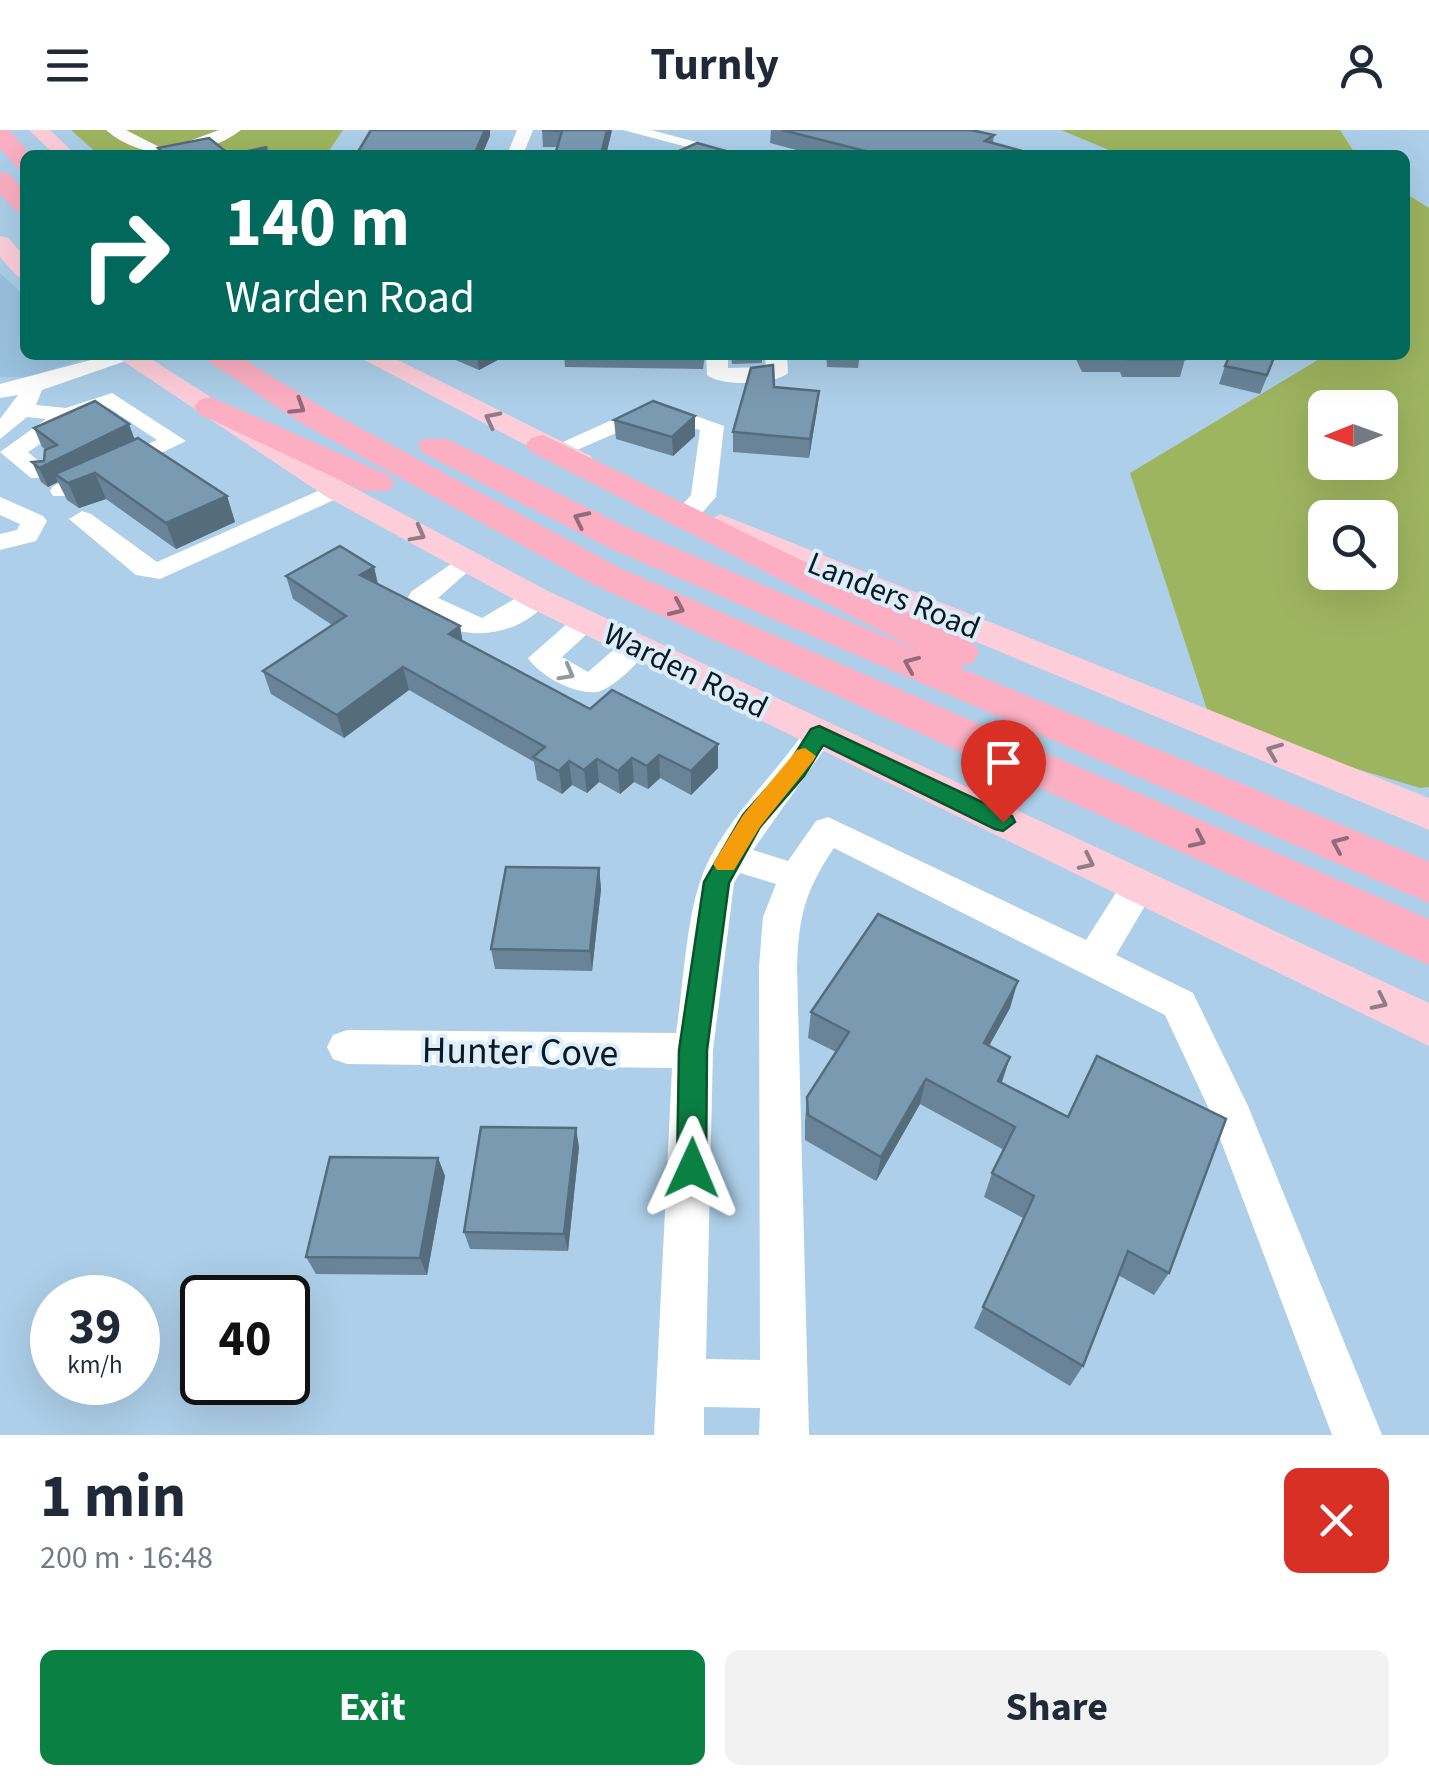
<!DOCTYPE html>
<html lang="en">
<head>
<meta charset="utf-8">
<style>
  :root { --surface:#fff; --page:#f2f2f3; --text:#1f2937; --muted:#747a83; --accent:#0b8043 }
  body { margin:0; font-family:"Source Sans 3",sans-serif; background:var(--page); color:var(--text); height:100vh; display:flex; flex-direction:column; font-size:38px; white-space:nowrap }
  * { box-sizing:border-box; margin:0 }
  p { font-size:32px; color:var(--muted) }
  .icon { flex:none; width:55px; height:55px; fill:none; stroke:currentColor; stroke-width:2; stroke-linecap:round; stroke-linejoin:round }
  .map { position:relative; height:1305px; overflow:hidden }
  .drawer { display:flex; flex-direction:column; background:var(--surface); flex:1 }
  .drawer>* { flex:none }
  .hud { position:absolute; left:20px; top:20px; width:1390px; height:210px; border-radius:15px; box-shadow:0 10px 40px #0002; background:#00695c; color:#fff; overflow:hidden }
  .needle { width:65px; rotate:269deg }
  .tools { position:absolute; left:1308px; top:260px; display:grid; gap:20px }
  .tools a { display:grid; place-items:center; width:90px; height:90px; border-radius:15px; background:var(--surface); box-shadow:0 10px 40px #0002; font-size:50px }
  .speed { position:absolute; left:30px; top:1145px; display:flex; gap:20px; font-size:50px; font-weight:700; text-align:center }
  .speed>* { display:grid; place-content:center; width:130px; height:130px; border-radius:50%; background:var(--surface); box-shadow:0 10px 40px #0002; line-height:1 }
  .speed small { font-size:25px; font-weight:400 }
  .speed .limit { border:5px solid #111; border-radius:15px; background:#fff; color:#111 }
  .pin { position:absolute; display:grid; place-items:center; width:85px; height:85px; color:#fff; margin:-102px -42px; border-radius:50% 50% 50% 0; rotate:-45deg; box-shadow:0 0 10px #0007 }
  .pin .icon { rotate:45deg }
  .me { position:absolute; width:110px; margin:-55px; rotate:1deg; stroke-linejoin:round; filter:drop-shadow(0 0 8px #0008) }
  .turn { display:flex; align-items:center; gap:35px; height:210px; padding:0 40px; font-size:45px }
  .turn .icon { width:130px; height:130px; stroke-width:2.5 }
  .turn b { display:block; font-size:70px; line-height:85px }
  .round { display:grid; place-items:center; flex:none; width:105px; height:105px; border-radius:15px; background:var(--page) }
  .head { display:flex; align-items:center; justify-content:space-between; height:170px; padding:0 40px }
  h1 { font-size:60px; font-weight:700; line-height:75px }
  .action { display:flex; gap:20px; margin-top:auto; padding:20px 40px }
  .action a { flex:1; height:115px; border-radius:15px; background:var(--accent); color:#fff; font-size:40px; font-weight:700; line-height:115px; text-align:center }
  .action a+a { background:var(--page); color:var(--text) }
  header { display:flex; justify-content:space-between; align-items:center; height:130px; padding:0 40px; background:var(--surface); font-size:45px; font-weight:700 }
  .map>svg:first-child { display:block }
  .built { fill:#9ac2e0 }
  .green { fill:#9eb560; fill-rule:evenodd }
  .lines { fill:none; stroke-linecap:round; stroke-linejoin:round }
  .minor { fill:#fff; fill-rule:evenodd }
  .major { fill:#fdceda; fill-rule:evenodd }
  .highway { fill:#fcaec2; fill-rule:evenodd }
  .wall { fill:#698499 }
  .shaded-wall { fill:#556c7d }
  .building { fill:#7a9ab2; stroke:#556c7d; stroke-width:2.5 }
  .oneway { stroke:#906b7a }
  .oneway2 { stroke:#917d87 }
  .oneway3 { stroke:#92989c }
  .route { fill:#0b8043; stroke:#07532c; stroke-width:2.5 }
  .slow { fill:#f59e0b }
  .labels { text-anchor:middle; stroke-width:8; stroke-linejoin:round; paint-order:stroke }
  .street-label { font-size:32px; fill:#0c1922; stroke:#dcedfb }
  .near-street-label { font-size:38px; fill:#0c1922; stroke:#dcedfb }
</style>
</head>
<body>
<header><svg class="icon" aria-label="menu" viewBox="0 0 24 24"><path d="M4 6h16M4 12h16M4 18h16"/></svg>Turnly<svg class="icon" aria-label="person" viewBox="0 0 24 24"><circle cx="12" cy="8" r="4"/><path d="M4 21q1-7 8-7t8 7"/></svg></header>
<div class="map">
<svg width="1429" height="1305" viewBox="0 0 1429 1305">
  <rect width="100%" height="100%" fill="#adcfe9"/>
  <!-- built -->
  <path class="built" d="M 0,143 L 25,166 L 25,225 L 92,227 L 27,247 L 0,247 Z"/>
  <!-- green -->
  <path class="green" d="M 71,0 L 343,0 L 326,25 L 99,25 Z
    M 1061,0 L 1340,0 L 1356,25 L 1121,25 Z
    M 1405,63 L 1429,78 L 1429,657 L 1420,658 L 1212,595 L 1130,343 L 1326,225 L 1405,225 ZM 1325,278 L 1380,278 L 1380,332 L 1325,332 ZM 1325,388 L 1380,388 L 1380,442 L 1325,442 Z"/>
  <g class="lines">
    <!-- minor -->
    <path class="minor" d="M 106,0 L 126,0 L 165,20 L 219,0 L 241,0 C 201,30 144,33 106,0 Z
      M 517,0 L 533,0 L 523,25 L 507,25 Z
      M 623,0 L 651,0 L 746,25 L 717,25 Z
      M 110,225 L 140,226 L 42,260 L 36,275 L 66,278 L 112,263 L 186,311 L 71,366 L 53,366 L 50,361 L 53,356 L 157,310 L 109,278 L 76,290 L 28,322 L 52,343 L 49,348 L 31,348 L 0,322 L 46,289 L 27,287 L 0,309 L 0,289 L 18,265 L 0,268 L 0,254 Z
      M 706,225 L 728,225 L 728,238 L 766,237 L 765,225 L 787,225 L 788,243 C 774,255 721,257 707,245 Z
      M 654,271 L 724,296 L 716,367 L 699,386 L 681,386 L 677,381 L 691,365 L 700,300 L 655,286 L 563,326 L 547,326 L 543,321 Z
      M 336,353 L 345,355 L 348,360 L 345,365 L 160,449 L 136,445 L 69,389 L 82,381 L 91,384 L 157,432 Z
      M 0,367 L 43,386 L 47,391 L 36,411 L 0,420 L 0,404 L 17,400 L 20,394 L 0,385 Z
      M 467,423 L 480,431 L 438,468 L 482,488 L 526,462 L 546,462 L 550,468 C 516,515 440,515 408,467 L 412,461 Z
      M 586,483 L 600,492 L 562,527 L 588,542 L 626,509 L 636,507 L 650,516 C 642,530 613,559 597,562 C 575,565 540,546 528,528 L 576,486 Z
      M 819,593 L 830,596 L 835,604 L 753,720 L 788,731 L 816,691 L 828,687 L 1086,810 L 1126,747 L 1138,743 L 1150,747 L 1156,757 L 1116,825 L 1193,863 L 1248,976 L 1382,1305 L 1332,1305 L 1208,977 L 1165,885 L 834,718 C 805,761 799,785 797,837 L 809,1305 L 759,1305 L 760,1278 L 704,1277 L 704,1305 L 654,1305 L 672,938 L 347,934 L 333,929 L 327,917 L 333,905 L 347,900 L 676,903 C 683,859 686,792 700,752 C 719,694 774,648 808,596 ZM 740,743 L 776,754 L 763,787 L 759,837 L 760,1230 L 706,1229 L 713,920 L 734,753 Z"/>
    <!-- major -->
    <path class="major" d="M 29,0 L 50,0 L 76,25 L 55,25 Z
      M 0,106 L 8,108 L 25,127 L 25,148 L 17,146 L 0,127 Z
      M 114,225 L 145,225 L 347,354 L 548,461 L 1429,873 L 1429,916 L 524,475 L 325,366 Z
      M 355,225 L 388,225 L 591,326 L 595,332 L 580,341 L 569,338 Z
      M 720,384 L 1429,668 L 1429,700 L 709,401 L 704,394 Z"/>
    <!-- highway -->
    <path class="highway" d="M 0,0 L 9,0 L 31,25 L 25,25 L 25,40 L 17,38 L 0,18 Z
      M 0,42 L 9,44 L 25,61 L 25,84 L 16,81 L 0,64 Z
      M 199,225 L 237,225 L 325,279 L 624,440 L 1429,789 L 1429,835 L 596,456 L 301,293 Z
      M 211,267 L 389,345 L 394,353 L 389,361 L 363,361 L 199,284 L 194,277 L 199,270 Z
      M 543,305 L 973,513 L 979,523 L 973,533 L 958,537 L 1429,731 L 1429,773 L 607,417 L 423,323 L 418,316 L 423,309 L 447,309 L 635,401 L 920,521 L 531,322 L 526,315 L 531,308 Z"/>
  </g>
  <!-- wall -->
  <path class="wall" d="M 542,0 L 612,0 L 606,25 L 555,25 L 557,17 L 543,17 Z
    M 771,0 L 971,0 L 994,5 L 993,13 L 1037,25 L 815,25 L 770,13 Z
    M 444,225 L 507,225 L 479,240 Z
    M 564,225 L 705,225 L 703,239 L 565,237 Z
    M 731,225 L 762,225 L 762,233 L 732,234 Z
    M 826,225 L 860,225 L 858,238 L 827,237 Z
    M 1074,225 L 1183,225 L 1185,229 L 1180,247 L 1122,247 L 1120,242 L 1082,242 Z
    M 1276,225 L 1260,264 L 1219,254 L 1225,236 Z
    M 774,257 L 819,261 L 817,280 L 809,328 L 733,322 L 733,302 Z
    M 695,286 L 695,306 L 673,326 L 616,309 L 614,290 Z
    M 34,298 L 135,310 L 227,366 L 235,392 L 176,419 L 106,369 L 79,378 L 67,370 L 58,352 L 48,357 L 41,352 L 32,332 L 44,331 L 46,320 L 42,317 Z
    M 374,437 L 378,454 L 460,496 L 462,511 L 590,579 L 718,638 L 691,665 L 660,648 L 648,659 L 634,652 L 620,664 L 599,652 L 587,663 L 572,655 L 562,664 L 537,650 L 534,632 L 409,560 L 344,608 L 271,564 L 263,541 L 332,495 L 293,469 L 286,446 Z
    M 599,738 L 601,759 L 592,841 L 495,839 L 491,819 Z
    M 1010,878 L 989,916 L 1002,953 L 1169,1143 L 1154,1165 L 1118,1145 L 1083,1236 L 1070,1256 L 974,1198 L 1023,1088 L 984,1067 L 992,1043 L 1004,1020 L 920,974 L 876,1051 L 805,1010 L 805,992 L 807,967 L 836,922 L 808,908 L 811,882 Z
    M 579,1017 L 568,1121 L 470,1119 L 464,1102 Z
    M 438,1028 L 445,1046 L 427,1145 L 316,1144 L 306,1127 Z"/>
  <!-- shaded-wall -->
  <path class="shaded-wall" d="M 485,0 L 490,0 L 490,6 L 482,25 L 474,25 Z
    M 607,0 L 612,0 L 606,25 L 601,25 Z
    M 267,17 L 269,25 L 257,25 Z
    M 477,225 L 507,225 L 479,240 Z
    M 819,261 L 817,280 L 809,328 L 810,309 Z
    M 695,286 L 695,306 L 673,326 L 672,307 Z
    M 129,294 L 136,313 L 55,344 L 58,352 L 48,357 L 39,338 Z
    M 95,343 L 106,369 L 79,378 L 68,353 Z
    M 227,366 L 235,392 L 176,419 L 166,393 Z
    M 374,437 L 379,460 L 360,445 Z
    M 460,496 L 464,519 L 449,504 Z
    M 403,537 L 409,560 L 344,608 L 337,585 Z
    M 718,614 L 718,638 L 691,665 L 691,641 Z
    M 659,625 L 660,648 L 648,659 L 647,636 Z
    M 632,628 L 634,652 L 620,664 L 618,641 Z
    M 597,629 L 599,652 L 587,663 L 584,640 Z
    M 569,631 L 572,655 L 562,664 L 559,641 Z
    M 599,738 L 601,759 L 592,841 L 590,821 Z
    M 1018,851 L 1010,878 L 976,939 L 984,913 Z
    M 1010,927 L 1002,952 L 998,951 Z
    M 926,949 L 920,974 L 876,1051 L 881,1027 Z
    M 576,998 L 579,1017 L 568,1121 L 564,1104 Z
    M 438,1028 L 445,1046 L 427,1145 L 420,1128 Z"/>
  <!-- building -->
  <path class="building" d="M 371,0 L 485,0 L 474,25 L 356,25 Z
    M 542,0 L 607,0 L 601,25 L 555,25 L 562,1 Z
    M 782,0 L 971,0 L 994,5 L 985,11 L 1037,25 L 881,25 Z
    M 209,8 L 230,25 L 267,17 L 257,25 L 165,25 L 158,18 Z
    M 697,13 L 730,22 L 723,25 L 670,25 Z
    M 1125,225 L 1183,225 L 1185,229 L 1127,229 Z
    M 1230,225 L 1275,225 L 1267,245 L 1225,236 Z
    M 773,235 L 774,257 L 819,261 L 810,309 L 733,302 L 751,238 Z
    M 95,271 L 129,294 L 39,338 L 32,332 L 44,331 L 45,320 L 57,315 L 34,298 Z
    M 653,271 L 695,286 L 672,307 L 614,290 Z
    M 138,308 L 227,366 L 166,393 L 95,343 L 68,353 L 55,344 Z
    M 340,416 L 374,437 L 360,445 L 460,496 L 449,504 L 590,579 L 612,560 L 718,614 L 691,641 L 659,625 L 647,636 L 632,628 L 618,641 L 597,629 L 584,640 L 569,631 L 559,641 L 533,627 L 545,617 L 403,537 L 337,585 L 263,541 L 346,486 L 286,446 Z
    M 506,737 L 599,738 L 590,821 L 491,819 Z
    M 878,784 L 1018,851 L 984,913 L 1010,927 L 998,951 L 1068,987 L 1097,926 L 1226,989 L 1169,1143 L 1128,1121 L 1083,1236 L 983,1177 L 1034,1066 L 992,1043 L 1015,997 L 926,949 L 881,1027 L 808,985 L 807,967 L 849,902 L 811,882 Z
    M 481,997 L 576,998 L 564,1104 L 464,1102 Z
    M 330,1027 L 438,1028 L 420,1128 L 306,1127 Z"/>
  <!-- one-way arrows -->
  <defs><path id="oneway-chevron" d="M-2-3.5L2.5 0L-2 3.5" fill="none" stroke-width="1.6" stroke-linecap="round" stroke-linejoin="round" transform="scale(2.5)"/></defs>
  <g class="oneway">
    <use href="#oneway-chevron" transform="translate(298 277) rotate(32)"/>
    <use href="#oneway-chevron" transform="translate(581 389) rotate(-154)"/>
    <use href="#oneway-chevron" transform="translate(677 478) rotate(24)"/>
    <use href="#oneway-chevron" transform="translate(911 534) rotate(-157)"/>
    <use href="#oneway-chevron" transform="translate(1198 710) rotate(25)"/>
    <use href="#oneway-chevron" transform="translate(1339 714) rotate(-156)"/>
  </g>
  <g class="oneway2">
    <use href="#oneway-chevron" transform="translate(492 289) rotate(-153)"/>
    <use href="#oneway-chevron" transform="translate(418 404) rotate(28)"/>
    <use href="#oneway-chevron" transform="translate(1274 621) rotate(-158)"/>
    <use href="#oneway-chevron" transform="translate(1087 732) rotate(26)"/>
    <use href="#oneway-chevron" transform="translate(1380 872) rotate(26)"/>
  </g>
  <use class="oneway3" href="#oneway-chevron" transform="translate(567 543) rotate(29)"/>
  <!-- route -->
  <path class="route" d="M 819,596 L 1012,686 L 1015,692 L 1003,701 L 995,699 L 823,615 L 804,646 L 760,697 L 729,753 L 707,920 L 706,1038 L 702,1048 L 692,1052 L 681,1048 L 677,1038 L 679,920 L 704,752 L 743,685 L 788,635 L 811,599 Z"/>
  <!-- slow -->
  <path class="slow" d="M 805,618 L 816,626 L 813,631 L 760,697 L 734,740 L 717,740 L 713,734 L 743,685 L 797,620 Z"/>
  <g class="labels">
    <!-- street labels -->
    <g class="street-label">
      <text transform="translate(894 465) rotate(22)" y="11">Landers Road</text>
      <text transform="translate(686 540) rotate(26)" y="11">Warden Road</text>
    </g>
    <!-- near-street labels -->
    <g class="near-street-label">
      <text transform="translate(520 921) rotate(1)" y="13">Hunter Cove</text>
    </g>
  </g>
</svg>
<div class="tools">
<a><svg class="needle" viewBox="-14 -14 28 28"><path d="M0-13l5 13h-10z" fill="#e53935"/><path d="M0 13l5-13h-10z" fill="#747a83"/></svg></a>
<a><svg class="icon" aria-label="search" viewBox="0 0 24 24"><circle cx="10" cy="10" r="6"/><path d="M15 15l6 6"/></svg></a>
</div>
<div class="speed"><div>39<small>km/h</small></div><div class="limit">40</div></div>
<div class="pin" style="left:1003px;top:692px;background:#d93025"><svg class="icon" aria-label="arrive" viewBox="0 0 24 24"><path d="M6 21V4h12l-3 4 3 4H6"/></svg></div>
<svg class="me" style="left:692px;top:1038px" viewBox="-20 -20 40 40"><path d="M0-17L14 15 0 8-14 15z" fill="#0b8043" stroke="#fff" stroke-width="4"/></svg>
<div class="hud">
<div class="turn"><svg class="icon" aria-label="right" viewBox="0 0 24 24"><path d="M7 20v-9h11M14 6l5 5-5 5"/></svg><div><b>140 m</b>Warden Road</div></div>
</div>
</div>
<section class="drawer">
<div class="head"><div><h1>1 min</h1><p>200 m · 16:48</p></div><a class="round" style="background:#d93025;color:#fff"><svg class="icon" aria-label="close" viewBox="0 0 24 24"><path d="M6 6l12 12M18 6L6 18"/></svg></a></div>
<div class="action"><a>Exit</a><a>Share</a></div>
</section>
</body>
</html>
